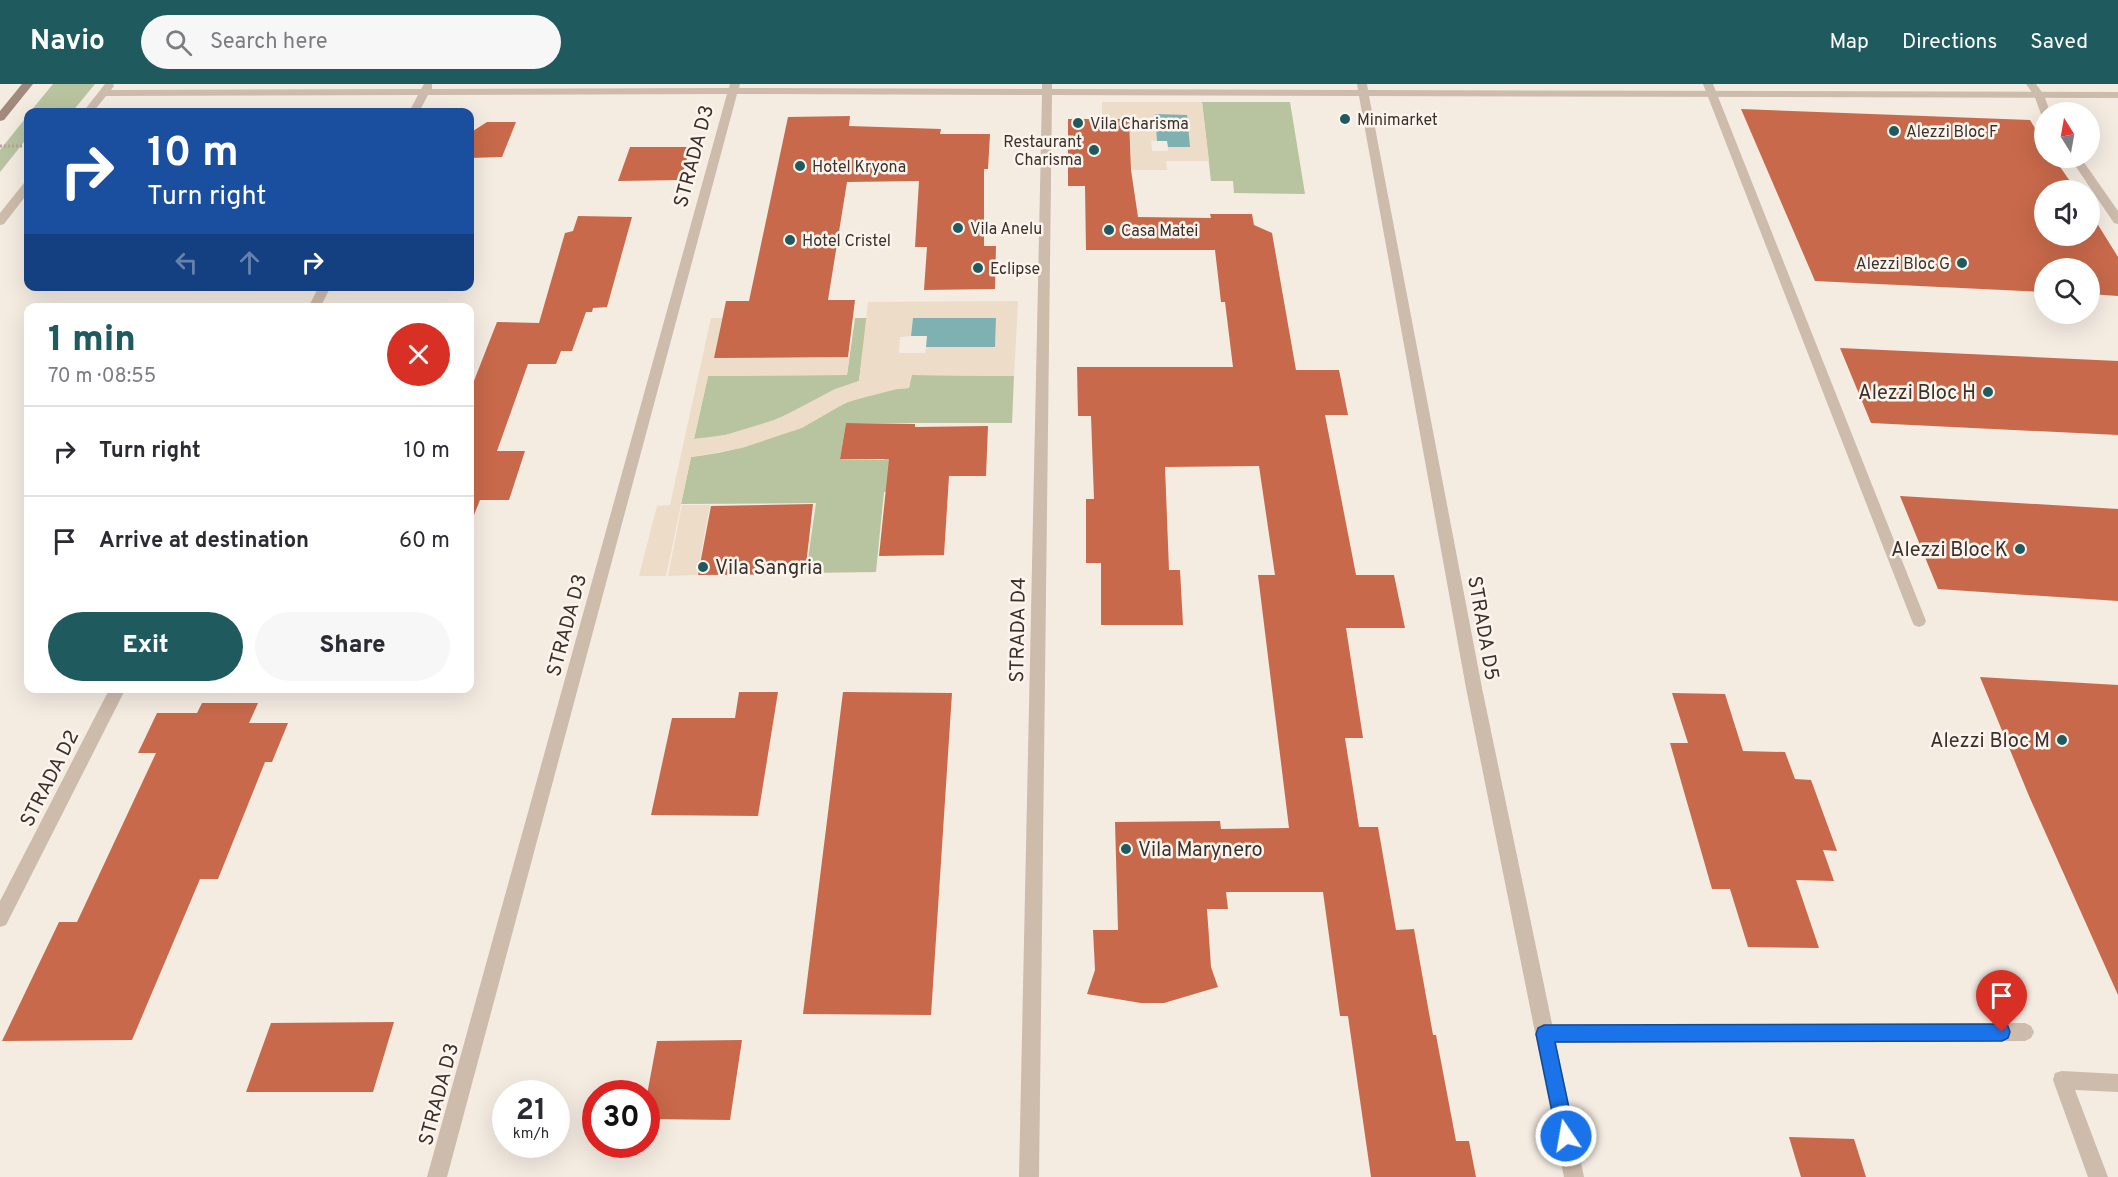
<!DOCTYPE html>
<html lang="en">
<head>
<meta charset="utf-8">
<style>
  :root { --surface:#fff; --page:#f7f7f7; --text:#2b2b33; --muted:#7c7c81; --line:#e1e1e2; --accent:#1f5a5e }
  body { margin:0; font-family:Overpass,sans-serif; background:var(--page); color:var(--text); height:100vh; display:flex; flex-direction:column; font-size:22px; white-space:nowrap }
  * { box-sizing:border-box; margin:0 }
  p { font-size:20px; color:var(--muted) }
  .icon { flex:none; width:33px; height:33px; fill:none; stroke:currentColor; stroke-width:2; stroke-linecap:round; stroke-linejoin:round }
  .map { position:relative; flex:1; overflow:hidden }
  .panel { position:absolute; left:24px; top:219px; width:450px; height:390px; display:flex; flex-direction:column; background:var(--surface); border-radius:12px; box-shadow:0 6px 24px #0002 }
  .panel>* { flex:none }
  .top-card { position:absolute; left:24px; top:24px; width:450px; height:183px; border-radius:12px; box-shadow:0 6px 24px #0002; background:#1a4fa0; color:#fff; overflow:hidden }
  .needle { width:39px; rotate:349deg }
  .controls { position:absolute; left:2034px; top:18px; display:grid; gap:12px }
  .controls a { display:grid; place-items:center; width:66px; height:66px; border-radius:50%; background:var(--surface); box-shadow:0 6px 24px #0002; font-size:30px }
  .speed { position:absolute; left:492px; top:996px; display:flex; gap:12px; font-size:30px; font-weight:700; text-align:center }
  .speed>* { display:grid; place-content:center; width:78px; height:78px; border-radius:50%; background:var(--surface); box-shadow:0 6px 24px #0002; line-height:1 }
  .speed small { font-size:15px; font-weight:400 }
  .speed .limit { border:9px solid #d22; background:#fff; color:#111 }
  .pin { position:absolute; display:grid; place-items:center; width:51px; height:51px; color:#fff; margin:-62px -26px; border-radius:50% 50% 50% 0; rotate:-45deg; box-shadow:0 0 6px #0007 }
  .pin .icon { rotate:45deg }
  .me { position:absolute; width:66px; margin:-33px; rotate:348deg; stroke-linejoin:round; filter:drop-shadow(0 0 4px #0008) }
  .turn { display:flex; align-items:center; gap:21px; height:126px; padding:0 24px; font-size:27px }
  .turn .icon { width:78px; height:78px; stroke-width:2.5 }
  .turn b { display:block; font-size:42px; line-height:51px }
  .lanes { display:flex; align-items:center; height:57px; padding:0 24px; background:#0003; justify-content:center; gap:30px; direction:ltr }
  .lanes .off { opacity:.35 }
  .round { display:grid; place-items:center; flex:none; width:63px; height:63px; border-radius:32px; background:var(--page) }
  .summary { display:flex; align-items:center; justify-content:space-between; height:102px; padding:0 24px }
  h1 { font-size:36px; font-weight:800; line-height:45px; color:var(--accent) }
  .button { display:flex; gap:12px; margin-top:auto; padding:12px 24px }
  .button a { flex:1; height:69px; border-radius:36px; background:var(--accent); color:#fff; font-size:24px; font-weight:800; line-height:69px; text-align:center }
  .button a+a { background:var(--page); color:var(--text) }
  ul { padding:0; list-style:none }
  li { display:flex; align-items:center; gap:18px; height:90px; padding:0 24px; border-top:2px solid var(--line) }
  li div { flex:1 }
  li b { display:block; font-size:22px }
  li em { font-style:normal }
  header { display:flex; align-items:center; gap:36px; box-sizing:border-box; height:84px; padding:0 30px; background:var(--accent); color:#fff }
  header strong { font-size:28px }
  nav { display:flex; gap:33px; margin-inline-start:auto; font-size:21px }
  .search { width:420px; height:54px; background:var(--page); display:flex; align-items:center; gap:15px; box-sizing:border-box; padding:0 21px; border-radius:33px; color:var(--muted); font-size:22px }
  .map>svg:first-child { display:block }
  .green { fill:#b8c4a0 }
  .plaza { fill:#ecdcc8; fill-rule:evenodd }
  .water { fill:#7fb0b2 }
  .building { fill:#c8694b }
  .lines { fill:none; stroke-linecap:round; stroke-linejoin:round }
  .path { stroke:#b9a596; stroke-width:3; stroke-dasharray:2 2; stroke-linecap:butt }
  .service { fill:#cdbbac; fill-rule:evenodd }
  .minor { fill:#cdbbac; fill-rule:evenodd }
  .secondary { fill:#a18a7d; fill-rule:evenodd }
  .route { fill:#1a73e8; stroke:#114b97; stroke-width:1.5 }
  .poi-dot { fill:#1f5a5e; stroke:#fbf5ee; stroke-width:2 }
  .labels { text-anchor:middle; stroke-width:5; stroke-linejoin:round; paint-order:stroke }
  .far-poi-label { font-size:16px; fill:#3b302b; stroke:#fbf5ee; text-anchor:start }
  .street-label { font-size:20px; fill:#3b302b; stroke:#fbf5ee }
  .poi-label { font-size:20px; fill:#3b302b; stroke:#fbf5ee; text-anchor:end }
</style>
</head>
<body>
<header>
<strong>Navio</strong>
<div class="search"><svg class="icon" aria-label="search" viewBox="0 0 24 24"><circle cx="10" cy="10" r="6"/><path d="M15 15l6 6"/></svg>Search here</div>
<nav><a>Map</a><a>Directions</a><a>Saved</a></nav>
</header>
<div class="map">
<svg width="2118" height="1093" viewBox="0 0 2118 1093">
  <rect width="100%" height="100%" fill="#f4ebe1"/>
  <!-- green -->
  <path class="green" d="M 53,0 L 95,0 L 72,28 L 30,28 Z
    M 1202,18 L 1290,18 L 1305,110 L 1234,109 L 1233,97 L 1211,97 Z
    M 28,31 L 28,53 L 0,88 L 0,66 Z
    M 855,234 L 867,234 L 859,297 C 831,306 807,323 779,334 C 753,345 722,354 694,355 L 708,292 L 847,291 Z
    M 911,291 L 1014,292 L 1012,339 L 846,339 L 840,375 L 884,376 L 887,364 L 915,409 L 884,408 L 876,488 L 806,489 L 816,419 L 681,420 L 691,373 C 719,370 745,364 771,353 C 816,335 860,305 909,304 Z"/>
  <!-- plaza -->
  <path class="plaza" d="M 1102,18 L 1202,18 L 1209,77 L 1166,77 L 1167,86 L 1132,86 L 1129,35 L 1102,35 ZM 1155,30 L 1190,63 L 1168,63 L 1168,67 L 1152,67 L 1151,57 L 1157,57 Z
    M 1018,217 L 1014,292 L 912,291 L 909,304 L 897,305 L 847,318 L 802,344 L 742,364 L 691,373 L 666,492 L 639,492 L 657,422 L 670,421 L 711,234 L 722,234 L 714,274 L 849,273 L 847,291 L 708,292 L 694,355 L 725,351 L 778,335 L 835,305 L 859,297 L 868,218 ZM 913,234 L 996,234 L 995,262 L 926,263 L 925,269 L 899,269 L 900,253 L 911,252 Z
    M 682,421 L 710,421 L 697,491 L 668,492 Z"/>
  <!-- water -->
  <path class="water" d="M 1155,30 L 1187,31 L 1190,63 L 1168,63 L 1167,57 L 1157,57 Z
    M 913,234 L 996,234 L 995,263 L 926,263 L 927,252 L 911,252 Z"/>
  <!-- building -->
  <path class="building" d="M 1741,25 L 2030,36 L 2044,59 L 2044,74 L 2054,74 L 2076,106 L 2044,106 L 2044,152 L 2090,152 L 2090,128 L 2118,173 L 2118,212 L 2090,210 L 2090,184 L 2044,184 L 2044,208 L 1815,197 Z
    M 850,32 L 849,42 L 941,45 L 940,50 L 990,50 L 988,85 L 984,85 L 984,162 L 996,162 L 995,205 L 924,206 L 927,163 L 915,163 L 919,97 L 847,98 L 828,216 L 855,216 L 848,273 L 714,274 L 726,217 L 749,217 L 788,33 Z
    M 1068,35 L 1129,35 L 1131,86 L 1138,133 L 1211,134 L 1210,130 L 1252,130 L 1254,141 L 1272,149 L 1296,286 L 1339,286 L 1348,331 L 1325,331 L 1356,491 L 1394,491 L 1405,544 L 1346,544 L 1363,654 L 1345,654 L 1359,743 L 1378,743 L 1396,846 L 1414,845 L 1433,951 L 1436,951 L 1456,1057 L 1469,1057 L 1476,1093 L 1371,1093 L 1348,932 L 1340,932 L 1323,808 L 1226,808 L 1228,825 L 1207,825 L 1211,883 L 1218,903 L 1164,919 L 1141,919 L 1087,910 L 1095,886 L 1093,846 L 1118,846 L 1115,738 L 1220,737 L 1221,745 L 1289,744 L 1258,491 L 1275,491 L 1259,382 L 1165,383 L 1169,486 L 1180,486 L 1183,541 L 1101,541 L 1101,479 L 1086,479 L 1086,415 L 1094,415 L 1091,332 L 1078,332 L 1077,283 L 1233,283 L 1225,218 L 1221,218 L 1215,166 L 1086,166 L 1085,102 L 1068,102 Z
    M 487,38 L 516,38 L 502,73 L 470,74 L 470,49 Z
    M 630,63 L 690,63 L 681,96 L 618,97 Z
    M 578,132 L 632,133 L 607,223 L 593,224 L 592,228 L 586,228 L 572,267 L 561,267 L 556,280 L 528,280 L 497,367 L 525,367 L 509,416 L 480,416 L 474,431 L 470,430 L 470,307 L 497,238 L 539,239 L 565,149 L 573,147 Z
    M 1840,264 L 2118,277 L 2118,351 L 1871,339 Z
    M 846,339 L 915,340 L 915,343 L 988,342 L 986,392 L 949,392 L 944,471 L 879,472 L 889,375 L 840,375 Z
    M 1900,412 L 2118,425 L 2118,517 L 1938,505 Z
    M 813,420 L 805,490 L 698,491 L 711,422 Z
    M 1980,593 L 2118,601 L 2118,911 L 2029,712 Z
    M 739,608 L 778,608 L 758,732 L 651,731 L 672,634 L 735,634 Z
    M 843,608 L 952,609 L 931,931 L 803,930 Z
    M 1672,609 L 1725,610 L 1743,667 L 1785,668 L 1795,695 L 1811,696 L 1837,767 L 1823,766 L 1834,797 L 1796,796 L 1819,864 L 1748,863 L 1730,805 L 1712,805 L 1670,659 L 1688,659 Z
    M 202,619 L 258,619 L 249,639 L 288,639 L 272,678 L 265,678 L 218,795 L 200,795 L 132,956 L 2,957 L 59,838 L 77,838 L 156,669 L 138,669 L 157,629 L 197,629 Z
    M 394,938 L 373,1008 L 246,1008 L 271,939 Z
    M 742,956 L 730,1036 L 646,1035 L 646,1016 L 657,957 Z
    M 1789,1053 L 1854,1055 L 1866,1093 L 1801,1093 Z"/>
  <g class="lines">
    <!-- path -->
    <path class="path" d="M 0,62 L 28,62"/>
    <!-- service -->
    <path class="service" d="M 1703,0 L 1713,0 L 1926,537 L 1924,541 L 1919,543 L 1914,541 L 1912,537 Z
      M 2026,0 L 2036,0 L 2044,11 L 2050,28 L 2041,30 L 2034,11 Z
      M 2070,74 L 2081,74 L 2118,127 L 2118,140 L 2114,139 Z
      M 2025,939 L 2031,942 L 2034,948 L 2031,954 L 2025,957 L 1544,959 L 1537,957 L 1535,950 L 1537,943 L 1544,941 Z"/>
    <!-- minor -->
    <path class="minor" d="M 105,0 L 113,0 L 114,2 L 111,6 L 421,5 L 424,0 L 432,0 L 432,5 L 729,4 L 730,0 L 740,0 L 739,4 L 1042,5 L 1042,0 L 1052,0 L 1052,5 L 1358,6 L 1357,0 L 1367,0 L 1368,6 L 2118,8 L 2118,14 L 1369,12 L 1482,604 L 1584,1093 L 1564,1093 L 1466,604 L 1359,12 L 1052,11 L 1039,1093 L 1019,1093 L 1042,11 L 737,10 L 447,1093 L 427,1093 L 727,10 L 428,11 L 419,28 L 409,28 L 418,11 L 106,12 L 93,28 L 83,28 Z
      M 24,99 L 28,99 L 28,109 L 4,140 L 0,141 L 0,129 Z
      M 319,202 L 331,202 L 320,224 L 308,224 Z
      M 110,604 L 126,604 L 6,841 L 0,843 L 0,817 Z
      M 2062,987 L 2118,990 L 2118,1008 L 2075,1006 L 2108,1093 L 2088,1093 L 2053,996 L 2055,989 Z"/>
    <!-- secondary -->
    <path class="secondary" d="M 22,0 L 33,0 L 4,36 L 0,37 L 0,27 Z"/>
  </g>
  <!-- route -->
  <path class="route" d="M 2002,940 L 2008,942 L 2010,948 L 2008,954 L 2002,957 L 1555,958 L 1575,1052 L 1572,1058 L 1566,1061 L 1560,1058 L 1557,1052 L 1536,950 L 1538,944 L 1544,941 Z"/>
  <!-- markers -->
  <g class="poi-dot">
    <circle cx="1345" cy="35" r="6"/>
    <circle cx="1078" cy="39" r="6"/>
    <circle cx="1894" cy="47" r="6"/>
    <circle cx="1094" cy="66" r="6"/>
    <circle cx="800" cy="82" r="6"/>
    <circle cx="958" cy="144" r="6"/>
    <circle cx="1109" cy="146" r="6"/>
    <circle cx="790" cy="156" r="6"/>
    <circle cx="1962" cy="179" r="6"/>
    <circle cx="978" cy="184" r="6"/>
    <circle cx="1988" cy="308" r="6"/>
    <circle cx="2020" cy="465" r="6"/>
    <circle cx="703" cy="483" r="6"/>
    <circle cx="2062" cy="656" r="6"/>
    <circle cx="1126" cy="765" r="6"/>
  </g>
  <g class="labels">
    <!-- far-poi labels -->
    <g class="far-poi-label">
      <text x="1357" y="41">Minimarket</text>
      <text x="1090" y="45">Vila Charisma</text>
      <text x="1906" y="53">Alezzi Bloc F</text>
      <text x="1082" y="63" text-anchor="end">Restaurant<tspan x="1082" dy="18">Charisma</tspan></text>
      <text x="812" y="88">Hotel Kryona</text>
      <text x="970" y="150">Vila Anelu</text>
      <text x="1121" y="152">Casa Matei</text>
      <text x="802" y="162">Hotel Cristel</text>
      <text x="1950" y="185" text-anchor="end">Alezzi Bloc G</text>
      <text x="990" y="190">Eclipse</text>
    </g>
    <!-- street labels -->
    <g class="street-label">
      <text transform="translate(693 72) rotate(-75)" y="7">STRADA D3</text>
      <text transform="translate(566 541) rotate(-75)" y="7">STRADA D3</text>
      <text transform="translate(1484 544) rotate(80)" y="7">STRADA D5</text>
      <text transform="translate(1017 546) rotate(-89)" y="7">STRADA D4</text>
      <text transform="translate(49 694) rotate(-63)" y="7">STRADA D2</text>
      <text transform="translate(438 1010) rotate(-75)" y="7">STRADA D3</text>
    </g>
    <!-- poi labels -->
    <g class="poi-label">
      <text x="1976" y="315">Alezzi Bloc H</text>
      <text x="2008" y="472">Alezzi Bloc K</text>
      <text x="715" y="490" text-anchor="start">Vila Sangria</text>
      <text x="2050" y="663">Alezzi Bloc M</text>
      <text x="1138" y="772" text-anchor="start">Vila Marynero</text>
    </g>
  </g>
</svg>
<div class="controls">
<a><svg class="needle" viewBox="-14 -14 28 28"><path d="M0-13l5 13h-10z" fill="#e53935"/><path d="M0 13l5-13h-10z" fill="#7c7c81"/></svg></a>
<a><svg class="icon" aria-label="sound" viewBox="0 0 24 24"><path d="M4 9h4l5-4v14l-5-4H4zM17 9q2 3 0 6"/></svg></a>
<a><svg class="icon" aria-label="search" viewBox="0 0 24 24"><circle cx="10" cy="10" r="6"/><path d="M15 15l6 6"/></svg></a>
</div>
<div class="speed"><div>21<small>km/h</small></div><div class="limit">30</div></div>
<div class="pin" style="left:2002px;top:948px;background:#d93025"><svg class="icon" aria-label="arrive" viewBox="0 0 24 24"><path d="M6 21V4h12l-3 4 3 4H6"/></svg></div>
<svg class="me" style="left:1566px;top:1052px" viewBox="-20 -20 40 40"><circle r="17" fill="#1a73e8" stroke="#fff" stroke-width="3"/><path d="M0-11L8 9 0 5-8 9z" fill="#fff"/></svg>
<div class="top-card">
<div class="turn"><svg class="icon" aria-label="right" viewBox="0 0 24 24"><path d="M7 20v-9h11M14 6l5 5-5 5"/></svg><div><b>10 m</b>Turn right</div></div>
<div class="lanes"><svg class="icon off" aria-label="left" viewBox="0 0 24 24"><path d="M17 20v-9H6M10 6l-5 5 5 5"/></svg><svg class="icon off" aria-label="ahead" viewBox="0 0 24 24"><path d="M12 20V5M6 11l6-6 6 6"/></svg><svg class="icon" aria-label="right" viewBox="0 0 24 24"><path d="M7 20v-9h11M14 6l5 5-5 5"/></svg></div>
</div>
<section class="panel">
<div class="summary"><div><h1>1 min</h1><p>70 m · 08:55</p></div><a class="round" style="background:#d93025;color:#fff"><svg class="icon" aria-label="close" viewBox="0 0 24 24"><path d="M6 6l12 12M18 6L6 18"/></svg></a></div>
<ul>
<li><svg class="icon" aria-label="right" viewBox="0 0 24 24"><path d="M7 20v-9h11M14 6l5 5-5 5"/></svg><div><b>Turn right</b></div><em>10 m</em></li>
<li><svg class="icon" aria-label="arrive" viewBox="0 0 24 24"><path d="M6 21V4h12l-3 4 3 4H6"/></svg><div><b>Arrive at destination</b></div><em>60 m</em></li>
</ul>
<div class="button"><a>Exit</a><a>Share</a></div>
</section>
</div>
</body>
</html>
